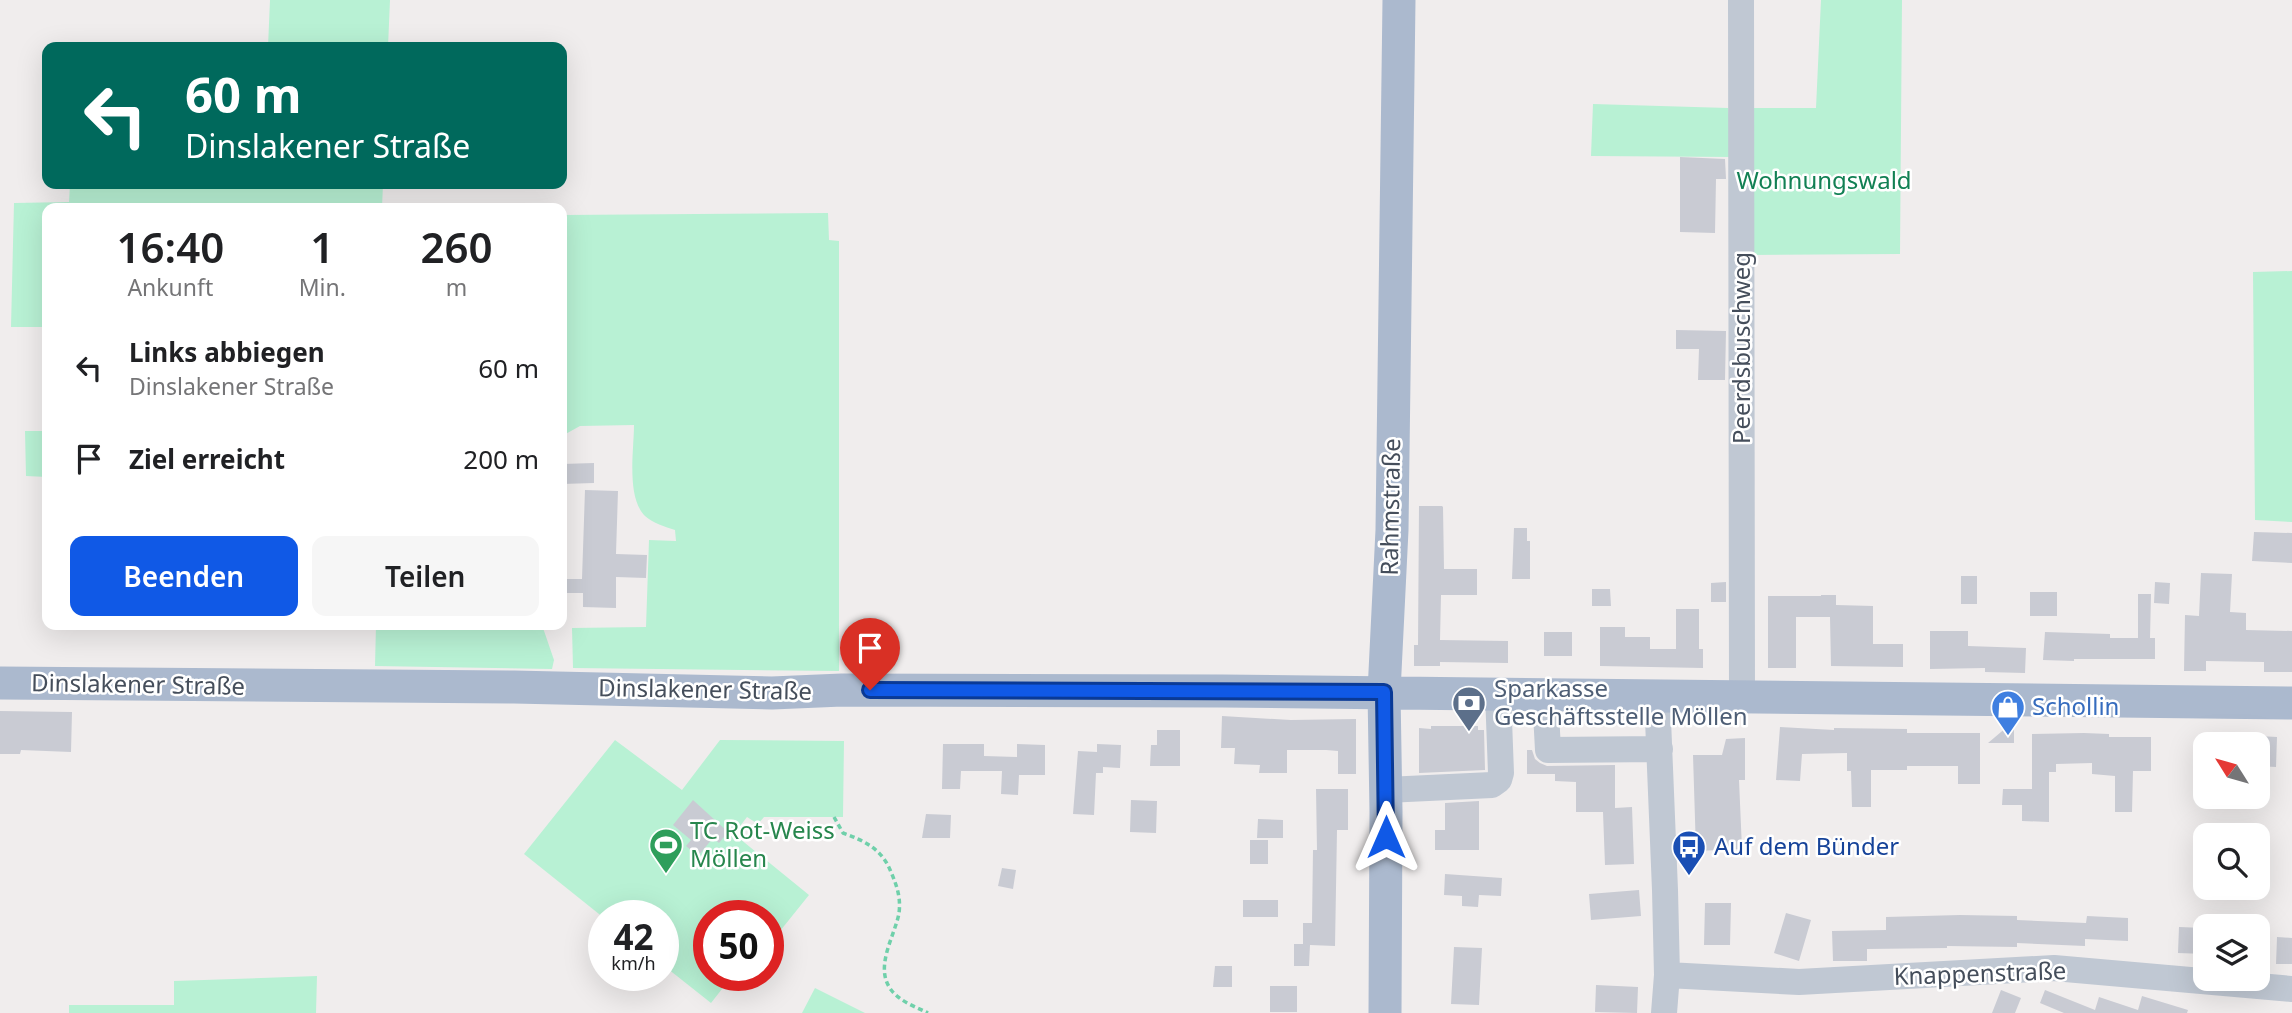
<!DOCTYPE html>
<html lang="de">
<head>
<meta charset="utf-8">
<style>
  :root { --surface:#fff; --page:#f6f6f6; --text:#202124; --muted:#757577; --accent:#1059e6 }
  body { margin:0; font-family:"Noto Sans",sans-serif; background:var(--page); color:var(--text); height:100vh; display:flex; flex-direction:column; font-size:26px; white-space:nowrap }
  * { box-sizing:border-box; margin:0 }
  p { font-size:23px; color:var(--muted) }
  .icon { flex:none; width:38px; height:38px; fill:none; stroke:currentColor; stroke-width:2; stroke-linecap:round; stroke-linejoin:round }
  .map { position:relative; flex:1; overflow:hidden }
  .details { position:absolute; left:42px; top:203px; width:525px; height:427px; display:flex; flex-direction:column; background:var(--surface); border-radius:14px; box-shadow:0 7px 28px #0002 }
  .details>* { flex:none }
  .hud { position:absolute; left:42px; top:42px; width:525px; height:147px; border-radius:14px; box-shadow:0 7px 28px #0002; background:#00695c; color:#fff; overflow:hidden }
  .needle { width:46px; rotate:307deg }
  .buttons { position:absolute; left:2193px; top:732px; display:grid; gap:14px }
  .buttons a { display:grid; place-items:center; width:77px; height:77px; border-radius:14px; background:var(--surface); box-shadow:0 7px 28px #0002; font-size:35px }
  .speed { position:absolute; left:588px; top:900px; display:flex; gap:14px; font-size:35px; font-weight:700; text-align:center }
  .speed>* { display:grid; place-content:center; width:91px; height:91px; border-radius:50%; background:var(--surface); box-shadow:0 7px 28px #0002; line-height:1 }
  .speed small { font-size:18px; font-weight:400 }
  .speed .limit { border:10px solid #d22; background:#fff; color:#111 }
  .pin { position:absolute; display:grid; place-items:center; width:60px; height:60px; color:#fff; margin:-72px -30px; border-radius:50% 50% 50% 0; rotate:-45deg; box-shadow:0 0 7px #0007 }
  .pin .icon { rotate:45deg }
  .me { position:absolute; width:77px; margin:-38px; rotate:0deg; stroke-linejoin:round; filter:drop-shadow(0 0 5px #0008) }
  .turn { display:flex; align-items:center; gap:24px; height:147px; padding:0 28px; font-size:32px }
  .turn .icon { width:91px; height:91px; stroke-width:2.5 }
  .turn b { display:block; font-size:49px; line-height:60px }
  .eta { display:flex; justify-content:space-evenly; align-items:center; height:119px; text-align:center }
  .eta b { font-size:42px; font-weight:600; line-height:49px }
  .button { display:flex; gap:14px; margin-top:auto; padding:14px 28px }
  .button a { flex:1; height:80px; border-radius:14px; background:var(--accent); color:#fff; font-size:28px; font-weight:600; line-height:80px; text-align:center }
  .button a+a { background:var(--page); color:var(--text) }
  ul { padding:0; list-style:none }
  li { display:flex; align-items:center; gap:21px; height:91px; padding:0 28px }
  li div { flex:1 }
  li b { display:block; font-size:26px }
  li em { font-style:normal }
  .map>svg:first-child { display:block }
  .green { fill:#b8f1d4 }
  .building { fill:#c9cbd3 }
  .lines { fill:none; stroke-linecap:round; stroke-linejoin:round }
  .path { stroke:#6fd0aa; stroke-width:3.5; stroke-dasharray:5 3.5; stroke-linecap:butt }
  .minor { stroke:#c0c8d3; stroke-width:26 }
  .major { stroke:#abb9ce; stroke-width:33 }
  .route-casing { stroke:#0a3a96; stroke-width:18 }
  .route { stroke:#1059e6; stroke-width:12 }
  .labels { text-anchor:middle; stroke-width:5; stroke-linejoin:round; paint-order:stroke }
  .park-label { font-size:24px; fill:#128054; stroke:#fff }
  .street-label { font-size:24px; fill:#454e5b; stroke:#fff }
  .service-label { font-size:24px; fill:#4e5e75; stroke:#fff; text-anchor:start }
  .shop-label { font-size:24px; fill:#366cbe; stroke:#fff; text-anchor:start }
  .leisure-label { font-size:24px; fill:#27864d; stroke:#fff; text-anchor:start }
  .transit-label { font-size:24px; fill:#164399; stroke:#fff; text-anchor:start }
</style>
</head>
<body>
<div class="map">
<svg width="2292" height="1013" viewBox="0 0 2292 1013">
  <rect width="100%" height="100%" fill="#f0eded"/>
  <!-- green -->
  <path class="green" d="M 270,0 L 390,0 L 388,47 L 268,47 Z
    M 1821,0 L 1902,0 L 1900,254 L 1749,255 L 1747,108 L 1816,108 Z
    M 1593,104 L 1728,108 L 1735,157 L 1591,156 Z
    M 70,184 L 383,184 L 382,208 L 47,208 L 47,327 L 11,327 L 14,203 L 69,202 Z
    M 828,213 L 829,240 L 839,241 L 839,671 L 573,668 L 572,628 L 646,627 L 649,540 L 676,541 L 675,530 C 665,527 653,523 645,516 C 626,497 634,450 634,425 L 580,426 L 562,436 L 562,215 Z
    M 2292,271 L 2292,522 L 2255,520 L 2253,272 Z
    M 25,431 L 47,431 L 47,477 L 26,476 Z
    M 376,625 L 542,625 L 554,660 L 552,669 L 375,666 Z
    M 615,740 L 682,790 L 720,740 L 844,741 L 843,817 L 764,817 L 758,824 L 747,817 L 734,834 L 809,895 L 776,936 L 768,931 L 768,915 L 709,915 L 709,975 L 733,975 L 711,1003 L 663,965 L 663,915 L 604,915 L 604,918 L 524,854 Z
    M 317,976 L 316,1013 L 69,1013 L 69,1005 L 174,1005 L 174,981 Z
    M 815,988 L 865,1013 L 802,1013 Z"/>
  <!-- building -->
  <path class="building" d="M 1680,157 L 1725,159 L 1726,179 L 1716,179 L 1715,233 L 1680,232 Z
    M 1676,330 L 1726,331 L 1725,380 L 1698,380 L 1699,349 L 1676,349 Z
    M 594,463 L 594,483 L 562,484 L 562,464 Z
    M 585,490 L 618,491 L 616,554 L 647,555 L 646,578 L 616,577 L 616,608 L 583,607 L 583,593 L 562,593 L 562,579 L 582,579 Z
    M 1419,506 L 1442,506 L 1443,507 L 1444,569 L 1477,569 L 1477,595 L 1441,595 L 1440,640 L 1508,641 L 1508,663 L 1440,662 L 1440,666 L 1414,666 L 1414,645 L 1418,645 Z
    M 1514,528 L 1527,528 L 1527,541 L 1530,541 L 1530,579 L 1512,579 Z
    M 2254,532 L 2292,533 L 2292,563 L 2252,561 Z
    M 2201,573 L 2232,574 L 2230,612 L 2246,613 L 2246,630 L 2292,631 L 2292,672 L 2264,672 L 2264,662 L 2206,661 L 2206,671 L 2184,671 L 2185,615 L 2199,616 Z
    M 1961,576 L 1977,576 L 1977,604 L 1961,604 Z
    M 1726,582 L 1726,602 L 1711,602 L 1711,583 Z
    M 2155,582 L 2170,583 L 2169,604 L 2154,603 Z
    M 1592,589 L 1610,589 L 1611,606 L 1592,606 Z
    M 2030,592 L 2057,592 L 2057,616 L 2030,616 Z
    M 2138,594 L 2151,594 L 2150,638 L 2155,638 L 2155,659 L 2074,659 L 2074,661 L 2043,660 L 2045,632 L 2110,634 L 2110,638 L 2138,638 Z
    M 1821,595 L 1836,595 L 1836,605 L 1873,606 L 1873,644 L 1903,644 L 1903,667 L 1831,666 L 1830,617 L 1796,617 L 1796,668 L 1768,668 L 1768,596 L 1821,596 Z
    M 1676,609 L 1699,609 L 1699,649 L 1703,649 L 1703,668 L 1600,666 L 1600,627 L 1625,627 L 1625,637 L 1650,637 L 1650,649 L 1676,649 Z
    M 1930,631 L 1968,631 L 1968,646 L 2026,648 L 2025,673 L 1985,672 L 1985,668 L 1930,669 Z
    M 1544,632 L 1572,632 L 1572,656 L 1544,656 Z
    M 0,711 L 72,712 L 71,752 L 21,750 L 20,754 L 0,754 Z
    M 1222,716 L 1291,720 L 1356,719 L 1356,774 L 1338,774 L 1338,751 L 1326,750 L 1287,750 L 1287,773 L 1259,773 L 1260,765 L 1234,764 L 1235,748 L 1221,748 Z
    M 2014,721 L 2014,743 L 1988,743 Z
    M 1431,726 L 1478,726 L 1478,730 L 1484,730 L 1485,770 L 1419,773 L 1419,728 L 1431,729 Z
    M 1780,727 L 1834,730 L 1834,728 L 1907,729 L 1907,733 L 1980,733 L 1980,784 L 1958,784 L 1958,766 L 1907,766 L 1907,770 L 1871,770 L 1871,807 L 1852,807 L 1851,771 L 1847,771 L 1847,753 L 1802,754 L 1800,781 L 1776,780 Z
    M 1157,730 L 1180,730 L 1180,766 L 1150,766 L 1151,745 L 1157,745 Z
    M 2084,733 L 2109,734 L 2109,737 L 2151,737 L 2151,771 L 2133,771 L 2132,812 L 2115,812 L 2115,776 L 2092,774 L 2092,763 L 2056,764 L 2056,772 L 2049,772 L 2049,822 L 2022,821 L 2022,805 L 2002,805 L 2003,789 L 2032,789 L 2032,734 Z
    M 2258,736 L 2277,737 L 2276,767 L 2258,766 Z
    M 1745,738 L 1745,780 L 1739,780 L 1742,849 L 1696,851 L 1693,755 L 1722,755 L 1726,739 Z
    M 943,744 L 984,744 L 984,756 L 1017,757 L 1017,744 L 1045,745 L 1045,775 L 1019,775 L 1018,795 L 1001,794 L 1002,771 L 961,771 L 960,789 L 942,789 Z
    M 1097,744 L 1121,745 L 1120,768 L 1103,767 L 1103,773 L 1096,773 L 1094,815 L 1073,814 L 1078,751 L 1097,752 Z
    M 1527,750 L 1532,750 L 1535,759 L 1540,763 L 1547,766 L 1615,765 L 1615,808 L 1632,807 L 1634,864 L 1605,865 L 1603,812 L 1576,812 L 1576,782 L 1555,781 L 1555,774 L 1527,774 Z
    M 1316,789 L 1348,789 L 1348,830 L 1337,830 L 1335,946 L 1310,945 L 1309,966 L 1294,966 L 1294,944 L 1303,944 L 1303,923 L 1312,923 L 1313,850 L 1317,850 Z
    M 693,800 L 728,832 L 719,843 L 713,838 L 698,856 L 686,846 L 691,840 L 673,825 Z
    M 1131,800 L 1157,801 L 1156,833 L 1130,832 Z
    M 1479,801 L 1479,850 L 1435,850 L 1435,830 L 1445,830 L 1445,803 Z
    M 926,814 L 951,815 L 950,838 L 922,838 Z
    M 1258,819 L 1283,820 L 1283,838 L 1257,838 Z
    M 1250,840 L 1268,840 L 1268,864 L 1250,864 Z
    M 1002,868 L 1016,870 L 1013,889 L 998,886 Z
    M 1445,874 L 1502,878 L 1501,896 L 1479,895 L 1478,907 L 1462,906 L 1462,896 L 1444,895 Z
    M 1639,890 L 1641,916 L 1591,920 L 1589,894 Z
    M 1243,900 L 1278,900 L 1278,917 L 1243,917 Z
    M 1705,903 L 1731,903 L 1730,945 L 1704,945 Z
    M 1786,913 L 1811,920 L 1799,961 L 1774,953 Z
    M 1960,915 L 2017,916 L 2017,920 L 2086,923 L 2087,916 L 2128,918 L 2128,941 L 2085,939 L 2085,946 L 2017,943 L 2017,947 L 1947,946 L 1947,948 L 1867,949 L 1867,961 L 1833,961 L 1832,931 L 1886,930 L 1886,917 Z
    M 2179,927 L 2205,928 L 2205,954 L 2178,953 Z
    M 2277,937 L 2292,938 L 2292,964 L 2276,964 Z
    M 1454,947 L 1482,948 L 1479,1005 L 1451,1004 Z
    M 1215,966 L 1232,966 L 1232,987 L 1213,987 Z
    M 1596,985 L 1638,987 L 1637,1013 L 1595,1012 Z
    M 1270,986 L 1297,986 L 1297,1012 L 1270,1012 Z
    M 2001,990 L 2021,998 L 2015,1013 L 1992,1013 Z
    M 2045,990 L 2095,1010 L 2099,997 L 2138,1010 L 2142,996 L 2188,1010 L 2187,1013 L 2064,1013 L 2040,1003 Z"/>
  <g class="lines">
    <!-- path -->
    <path class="path" d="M 834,817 L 843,833 C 865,841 882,849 891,872 C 897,886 901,898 899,913 C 895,936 873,968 892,991 C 901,1002 916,1007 928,1013"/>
    <!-- minor -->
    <path class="minor" d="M 1741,0 L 1742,696
      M 1545,694 L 1548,750 L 1660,749
      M 1657,695 L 1665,890 L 1667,975 L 1664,1013
      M 1386,790 L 1492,785 L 1499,780 L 1501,773 L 1498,693
      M 1667,975 L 1799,982 L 2054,968 L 2292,989"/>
    <!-- major -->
    <path class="major" d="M 0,683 L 514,687 L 772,693 L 842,690 L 1223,691 L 2292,703
      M 1385,1013 L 1386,812 L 1384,692 L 1392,530 L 1399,0"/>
  </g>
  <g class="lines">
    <!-- route casing -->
    <g class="route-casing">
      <path id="route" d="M 870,690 L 1384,692 L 1386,837"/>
    </g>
    <!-- route -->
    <use href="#route" class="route"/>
  </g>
  <!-- icons -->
  <defs>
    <g id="bank-pin" transform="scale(1.75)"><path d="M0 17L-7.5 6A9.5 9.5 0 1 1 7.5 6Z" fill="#5c6f8a" stroke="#fff"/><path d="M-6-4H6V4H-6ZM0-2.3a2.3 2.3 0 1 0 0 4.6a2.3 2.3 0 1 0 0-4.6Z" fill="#fff"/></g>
    <g id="shop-pin" transform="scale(1.75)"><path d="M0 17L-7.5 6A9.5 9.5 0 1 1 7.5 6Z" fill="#3f7fe0" stroke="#fff"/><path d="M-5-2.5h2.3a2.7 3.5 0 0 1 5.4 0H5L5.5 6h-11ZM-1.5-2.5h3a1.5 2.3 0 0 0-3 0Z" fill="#fff"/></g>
    <g id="stadium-pin" transform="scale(1.75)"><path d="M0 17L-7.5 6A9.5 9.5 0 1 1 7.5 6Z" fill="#2e9e5b" stroke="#fff"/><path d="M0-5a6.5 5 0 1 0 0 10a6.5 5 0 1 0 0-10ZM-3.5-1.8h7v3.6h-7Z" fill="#fff"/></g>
    <g id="bus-pin" transform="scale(1.75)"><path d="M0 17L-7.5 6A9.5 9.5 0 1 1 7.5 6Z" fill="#1a4fb4" stroke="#fff"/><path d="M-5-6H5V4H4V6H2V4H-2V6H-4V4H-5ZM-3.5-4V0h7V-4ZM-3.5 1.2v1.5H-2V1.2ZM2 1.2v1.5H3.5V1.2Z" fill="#fff"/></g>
  </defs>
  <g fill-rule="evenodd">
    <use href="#bank-pin" x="1469" y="703"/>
    <use href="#shop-pin" x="2008" y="707"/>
    <use href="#stadium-pin" x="666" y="845"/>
    <use href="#bus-pin" x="1689" y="847"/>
  </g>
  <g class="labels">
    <!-- park labels -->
    <g class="park-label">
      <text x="1824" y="189">Wohnungswald</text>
    </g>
    <!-- street labels -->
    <g class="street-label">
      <text transform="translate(1742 348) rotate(-90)" y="8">Peerdsbuschweg</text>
      <text transform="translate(1391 507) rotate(-89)" y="8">Rahmstraße</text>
      <text transform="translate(138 685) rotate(1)" y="8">Dinslakener Straße</text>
      <text transform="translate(705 690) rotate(1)" y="8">Dinslakener Straße</text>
      <text transform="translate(1980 974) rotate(-2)" y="8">Knappenstraße</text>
    </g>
    <!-- service labels -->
    <g class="service-label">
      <text x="1494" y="697">Sparkasse<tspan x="1494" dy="28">Geschäftsstelle Möllen</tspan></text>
    </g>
    <!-- shop labels -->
    <g class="shop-label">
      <text x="2032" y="715">Schollin</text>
    </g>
    <!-- leisure labels -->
    <g class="leisure-label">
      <text x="690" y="839">TC Rot-Weiss<tspan x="690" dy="28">Möllen</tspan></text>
    </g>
    <!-- transit labels -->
    <g class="transit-label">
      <text x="1714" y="855">Auf dem Bünder</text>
    </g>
  </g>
</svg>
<div class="buttons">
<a><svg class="needle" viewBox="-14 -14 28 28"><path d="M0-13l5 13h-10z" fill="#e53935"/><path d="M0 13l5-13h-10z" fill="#757577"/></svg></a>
<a><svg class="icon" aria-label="search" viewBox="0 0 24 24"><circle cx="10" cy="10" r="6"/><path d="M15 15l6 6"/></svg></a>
<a><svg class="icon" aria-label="layers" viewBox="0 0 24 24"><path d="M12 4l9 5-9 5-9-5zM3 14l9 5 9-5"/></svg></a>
</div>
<div class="speed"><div>42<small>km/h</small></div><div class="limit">50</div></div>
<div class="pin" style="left:870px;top:690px;background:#d93025"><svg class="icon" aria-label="arrive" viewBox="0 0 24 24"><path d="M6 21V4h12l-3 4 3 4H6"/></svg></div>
<svg class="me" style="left:1386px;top:837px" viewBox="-20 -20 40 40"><path d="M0-17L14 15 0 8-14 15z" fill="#1059e6" stroke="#fff" stroke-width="4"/></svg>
<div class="hud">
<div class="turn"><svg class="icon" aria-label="left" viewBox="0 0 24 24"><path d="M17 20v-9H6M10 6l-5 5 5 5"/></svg><div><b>60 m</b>Dinslakener Straße</div></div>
</div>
<section class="details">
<div class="eta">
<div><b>16:40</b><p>Ankunft</p></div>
<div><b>1</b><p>Min.</p></div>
<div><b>260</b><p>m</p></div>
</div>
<ul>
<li><svg class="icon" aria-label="left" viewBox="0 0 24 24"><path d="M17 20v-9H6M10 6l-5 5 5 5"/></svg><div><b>Links abbiegen</b><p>Dinslakener Straße</p></div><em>60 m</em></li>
<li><svg class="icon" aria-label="arrive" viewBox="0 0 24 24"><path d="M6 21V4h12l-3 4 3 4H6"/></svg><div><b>Ziel erreicht</b></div><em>200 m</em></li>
</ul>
<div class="button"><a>Beenden</a><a>Teilen</a></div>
</section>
</div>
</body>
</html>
